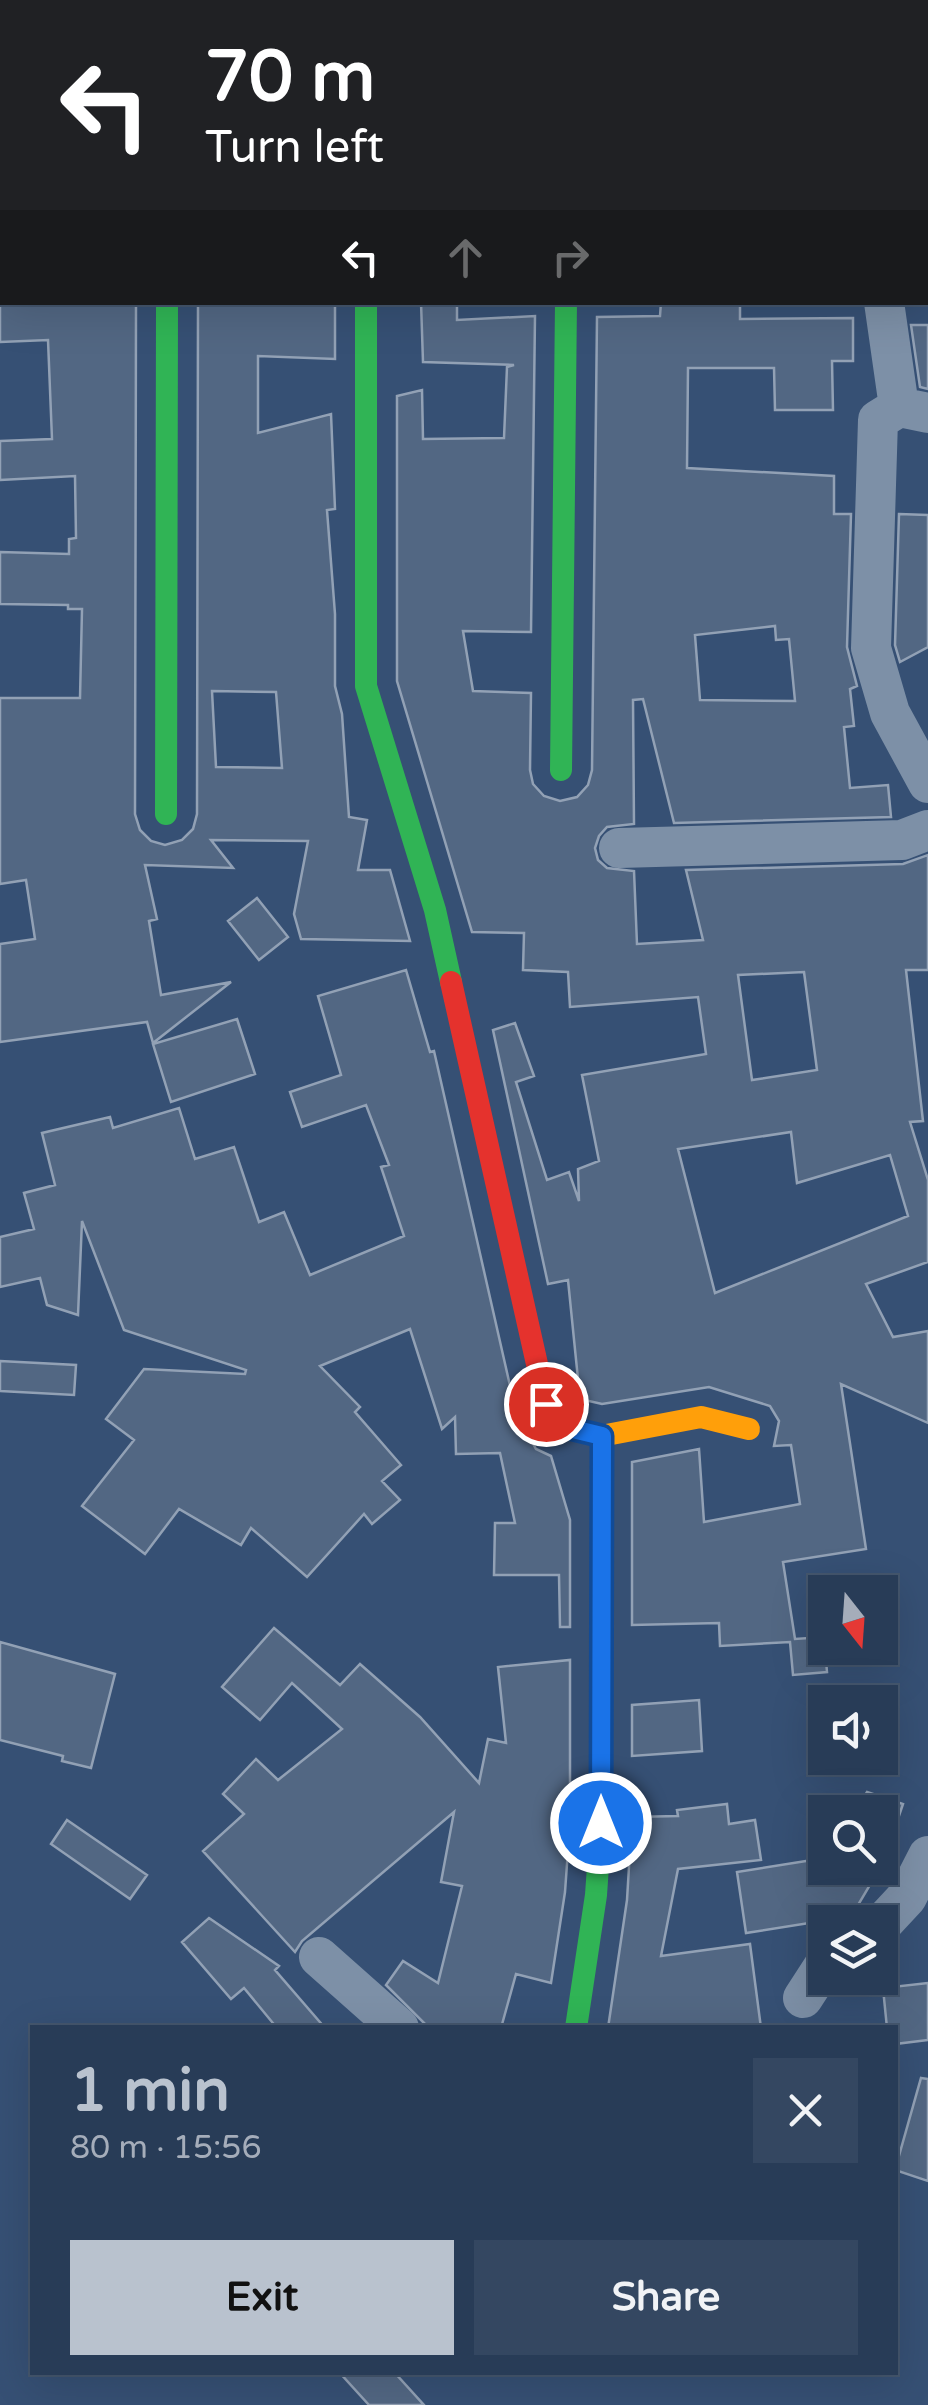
<!DOCTYPE html>
<html lang="en">
<head>
<meta charset="utf-8">
<style>
  :root { --surface:#283c57; --page:#344761; --text:#f1f3f6; --muted:#a5adba; --line:#44566d; --accent:#b9c2ce }
  body { margin:0; font-family:"Varela Round",sans-serif; background:var(--page); color:var(--text); height:100vh; display:flex; flex-direction:column; font-size:38px; white-space:nowrap }
  * { box-sizing:border-box; margin:0 }
  p { font-size:32px; color:var(--muted) }
  .icon { flex:none; width:55px; height:55px; fill:none; stroke:currentColor; stroke-width:2; stroke-linecap:round; stroke-linejoin:round }
  .map { position:relative; flex:1; overflow:hidden }
  .details { position:absolute; left:30px; top:2025px; width:868px; height:350px; display:flex; flex-direction:column; background:var(--surface); border-radius:0px; box-shadow:0 10px 40px #0002,0 0 0 2px var(--line) }
  .details>* { flex:none }
  .top-card { position:absolute; left:0px; top:0px; width:930px; height:305px; box-shadow:0 10px 40px #0002,0 0 0 2px var(--line); background:#202124; color:#fff; overflow:hidden }
  .needle { width:65px; rotate:163deg }
  .controls { position:absolute; left:808px; top:1575px; display:grid; gap:20px }
  .controls a { display:grid; place-items:center; width:90px; height:90px; border-radius:0px; background:var(--surface); box-shadow:0 10px 40px #0002,0 0 0 2px var(--line); font-size:50px }
  .pin { position:absolute; display:grid; place-items:center; width:85px; height:85px; color:#fff; margin:-42px; border:5px solid #fff; border-radius:50%; box-shadow:0 2px 10px #0007 }
  .me { position:absolute; width:110px; margin:-55px; rotate:0deg; stroke-linejoin:round; filter:drop-shadow(0 0 8px #0008) }
  .turn { display:flex; align-items:center; gap:35px; height:210px; padding:0 40px; font-size:45px }
  .turn .icon { width:130px; height:130px; stroke-width:2.5 }
  .turn b { display:block; font-size:70px; line-height:85px }
  .lanes { display:flex; align-items:center; height:95px; padding:0 40px; background:#0003; justify-content:center; gap:50px; direction:ltr }
  .lanes .off { opacity:.35 }
  .round { display:grid; place-items:center; flex:none; width:105px; height:105px; border-radius:0px; background:var(--page) }
  .head { display:flex; align-items:center; justify-content:space-between; height:170px; padding:0 40px }
  h1 { font-size:60px; font-weight:800; line-height:75px; color:var(--accent) }
  .primary-button { display:flex; gap:20px; margin-top:auto; padding:20px 40px }
  .primary-button a { flex:1; height:115px; border-radius:0px; background:var(--accent); color:#111; font-size:40px; font-weight:800; line-height:115px; text-align:center }
  .primary-button a+a { background:var(--page); color:var(--text) }
  .map>svg:first-child { display:block }
  .building { fill:#526783; stroke:#92a1b5; stroke-width:2.5; fill-rule:evenodd }
  .lines { fill:none; stroke-linecap:round; stroke-linejoin:round }
  .street { stroke:#7d90a7; stroke-width:40 }
  .fast { stroke:#30b455; stroke-width:22 }
  .slow { stroke:#ff9f0a; stroke-width:22 }
  .jam { stroke:#e5322d; stroke-width:22 }
  .route-casing { stroke:#114b97; stroke-width:25 }
  .route { stroke:#1a73e8; stroke-width:18 }
</style>
</head>
<body>
<div class="map">
<svg width="928" height="2405" viewBox="0 0 928 2405">
  <rect width="100%" height="100%" fill="#365074"/>
  <!-- building -->
  <path class="building" d="M 0,302 L 136,303 L 135,814 L 140,830 L 151,841 L 165,845 L 182,840 L 193,829 L 197,814 L 198,302 L 335,302 L 335,359 L 258,356 L 258,433 L 331,414 L 335,509 L 327,510 L 335,614 L 335,686 L 342,714 L 349,817 L 367,820 L 358,870 L 390,870 L 410,941 L 301,939 L 294,914 L 308,841 L 211,840 L 233,868 L 145,865 L 157,919 L 149,921 L 161,995 L 231,982 L 153,1043 L 147,1022 L 0,1042 L 0,944 L 35,939 L 26,880 L 0,884 L 0,698 L 80,698 L 82,609 L 68,609 L 68,605 L 0,604 L 0,552 L 69,554 L 69,539 L 76,538 L 75,476 L 0,480 L 0,441 L 52,439 L 48,340 L 0,342 ZM 212,691 L 276,692 L 282,768 L 216,767 Z
    M 421,302 L 457,302 L 457,320 L 535,316 L 531,632 L 463,631 L 473,691 L 531,693 L 530,770 L 533,784 L 544,796 L 560,801 L 577,797 L 588,785 L 592,770 L 597,317 L 660,316 L 661,302 L 740,302 L 740,319 L 853,318 L 853,361 L 832,361 L 833,410 L 775,410 L 774,368 L 688,368 L 687,468 L 834,476 L 834,514 L 851,514 L 847,647 L 857,686 L 850,689 L 854,726 L 844,727 L 850,788 L 888,785 L 891,817 L 674,823 L 643,699 L 633,700 L 634,824 L 607,827 L 599,836 L 595,848 L 598,860 L 607,868 L 634,871 L 637,944 L 703,940 L 686,870 L 903,864 L 928,855 L 928,970 L 906,970 L 923,1121 L 910,1122 L 928,1180 L 928,1262 L 866,1284 L 893,1337 L 928,1331 L 928,1423 L 841,1384 L 866,1549 L 783,1562 L 795,1639 L 824,1637 L 827,1672 L 793,1675 L 790,1642 L 720,1646 L 719,1623 L 632,1625 L 632,1462 L 699,1449 L 704,1522 L 800,1504 L 791,1445 L 774,1446 L 779,1421 L 770,1406 L 709,1387 L 602,1404 L 580,1399 L 568,1280 L 548,1284 L 493,1030 L 515,1023 L 534,1076 L 516,1082 L 547,1180 L 569,1172 L 579,1201 L 578,1169 L 599,1161 L 582,1075 L 706,1054 L 698,997 L 570,1007 L 568,972 L 523,970 L 524,933 L 472,932 L 397,681 L 397,396 L 422,390 L 423,439 L 504,438 L 507,367 L 514,365 L 423,362 ZM 775,626 L 776,640 L 789,639 L 795,701 L 700,700 L 695,635 ZM 804,972 L 817,1070 L 752,1080 L 738,975 ZM 791,1132 L 797,1183 L 890,1155 L 908,1216 L 715,1293 L 678,1149 Z
    M 911,325 L 928,325 L 928,389 L 920,387 Z
    M 899,514 L 928,515 L 928,647 L 900,662 L 895,645 Z
    M 257,898 L 288,937 L 259,960 L 228,921 Z
    M 406,970 L 430,1052 L 434,1051 L 516,1412 L 536,1449 L 551,1456 L 570,1520 L 570,1627 L 560,1627 L 559,1575 L 494,1575 L 495,1523 L 515,1523 L 500,1453 L 456,1454 L 455,1417 L 442,1429 L 410,1329 L 320,1366 L 360,1407 L 355,1412 L 401,1465 L 382,1481 L 400,1500 L 372,1524 L 364,1514 L 307,1577 L 251,1528 L 241,1545 L 179,1509 L 145,1554 L 82,1506 L 134,1440 L 106,1419 L 144,1369 L 245,1374 L 246,1370 L 124,1330 L 82,1221 L 78,1315 L 47,1305 L 40,1278 L 0,1287 L 0,1237 L 34,1229 L 24,1193 L 55,1185 L 42,1133 L 110,1117 L 113,1128 L 179,1108 L 195,1159 L 234,1147 L 259,1222 L 284,1212 L 310,1275 L 404,1236 L 381,1167 L 389,1165 L 366,1105 L 302,1127 L 290,1092 L 341,1075 L 318,996 Z
    M 237,1019 L 255,1074 L 171,1102 L 153,1044 Z
    M 0,1361 L 76,1365 L 74,1395 L 0,1391 Z
    M 274,1628 L 340,1685 L 360,1664 L 420,1717 L 479,1783 L 488,1739 L 506,1743 L 498,1667 L 570,1660 L 570,1822 L 565,1892 L 551,1983 L 516,1974 L 501,2028 L 429,2028 L 386,1985 L 403,1961 L 438,1983 L 462,1886 L 441,1882 L 454,1812 L 302,1941 L 295,1952 L 203,1851 L 244,1814 L 223,1794 L 256,1759 L 278,1780 L 342,1729 L 292,1683 L 260,1720 L 222,1687 Z
    M 0,1642 L 115,1674 L 91,1768 L 62,1761 L 63,1756 L 0,1740 Z
    M 699,1700 L 702,1751 L 632,1756 L 632,1705 Z
    M 867,1792 L 903,1804 L 883,1863 L 848,1922 L 828,1920 L 746,1933 L 737,1872 L 825,1858 L 825,1868 L 880,1868 L 880,1812 L 855,1812 Z
    M 727,1804 L 729,1824 L 755,1820 L 761,1860 L 678,1869 L 661,1956 L 750,1944 L 761,2028 L 608,2028 L 627,1900 L 632,1817 L 678,1816 L 677,1810 Z
    M 67,1820 L 147,1875 L 130,1899 L 51,1844 Z
    M 209,1918 L 279,1966 L 275,1970 L 325,2028 L 277,2028 L 244,1988 L 231,1999 L 182,1942 Z
    M 928,1983 L 928,2040 L 895,2044 L 895,2028 L 887,2028 L 883,1988 Z
    M 921,2078 L 928,2079 L 928,2181 L 895,2170 Z
    M 339,2372 L 394,2372 L 424,2405 L 369,2405 Z"/>
  <g class="lines">
    <!-- street -->
    <path class="street" d="M 168,0 L 168,2
      M 365,0 L 365,2
      M 573,2 L 573,0
      M 765,2 L 765,0
      M 884,302 L 899,407
      M 928,413 L 899,407 L 878,420 L 871,648 L 890,713 L 928,783
      M 619,848 L 902,840 L 928,830
      M 880,1926 L 907,1897 L 928,1856
      M 319,1957 L 399,2028
      M 803,1998 L 825,1964"/>
    <!-- fast -->
    <path class="fast" d="M 366,302 L 366,686 L 435,910 L 451,982
      M 561,770 L 566,302
      M 166,814 L 167,302
      M 576,2028 L 596,1895 L 601,1823 L 601,1436"/>
    <!-- slow -->
    <path class="slow" d="M 585,1432 L 601,1436 L 701,1417 L 749,1429"/>
    <!-- jam -->
    <path class="jam" d="M 451,982 L 546,1404 L 556,1425 L 585,1432"/>
  </g>
  <g class="lines">
    <!-- route casing -->
    <g class="route-casing">
      <path id="route" d="M 546,1404 L 556,1425 L 602,1436 L 601,1823"/>
    </g>
    <!-- route -->
    <use href="#route" class="route"/>
  </g>
</svg>
<div class="controls">
<a><svg class="needle" viewBox="-14 -14 28 28"><path d="M0-13l5 13h-10z" fill="#e53935"/><path d="M0 13l5-13h-10z" fill="#a5adba"/></svg></a>
<a><svg class="icon" aria-label="sound" viewBox="0 0 24 24"><path d="M4 9h4l5-4v14l-5-4H4zM17 9q2 3 0 6"/></svg></a>
<a><svg class="icon" aria-label="search" viewBox="0 0 24 24"><circle cx="10" cy="10" r="6"/><path d="M15 15l6 6"/></svg></a>
<a><svg class="icon" aria-label="layers" viewBox="0 0 24 24"><path d="M12 4l9 5-9 5-9-5zM3 14l9 5 9-5"/></svg></a>
</div>
<div class="pin" style="left:546px;top:1404px;background:#d93025"><svg class="icon" aria-label="arrive" viewBox="0 0 24 24"><path d="M6 21V4h12l-3 4 3 4H6"/></svg></div>
<svg class="me" style="left:601px;top:1823px" viewBox="-20 -20 40 40"><circle r="17" fill="#1a73e8" stroke="#fff" stroke-width="3"/><path d="M0-11L8 9 0 5-8 9z" fill="#fff"/></svg>
<div class="top-card">
<div class="turn"><svg class="icon" aria-label="left" viewBox="0 0 24 24"><path d="M17 20v-9H6M10 6l-5 5 5 5"/></svg><div><b>70 m</b>Turn left</div></div>
<div class="lanes"><svg class="icon" aria-label="left" viewBox="0 0 24 24"><path d="M17 20v-9H6M10 6l-5 5 5 5"/></svg><svg class="icon off" aria-label="ahead" viewBox="0 0 24 24"><path d="M12 20V5M6 11l6-6 6 6"/></svg><svg class="icon off" aria-label="right" viewBox="0 0 24 24"><path d="M7 20v-9h11M14 6l5 5-5 5"/></svg></div>
</div>
<section class="details">
<div class="head"><div><h1>1 min</h1><p>80 m · 15:56</p></div><a class="round"><svg class="icon" aria-label="close" viewBox="0 0 24 24"><path d="M6 6l12 12M18 6L6 18"/></svg></a></div>
<div class="primary-button"><a>Exit</a><a>Share</a></div>
</section>
</div>
</body>
</html>
